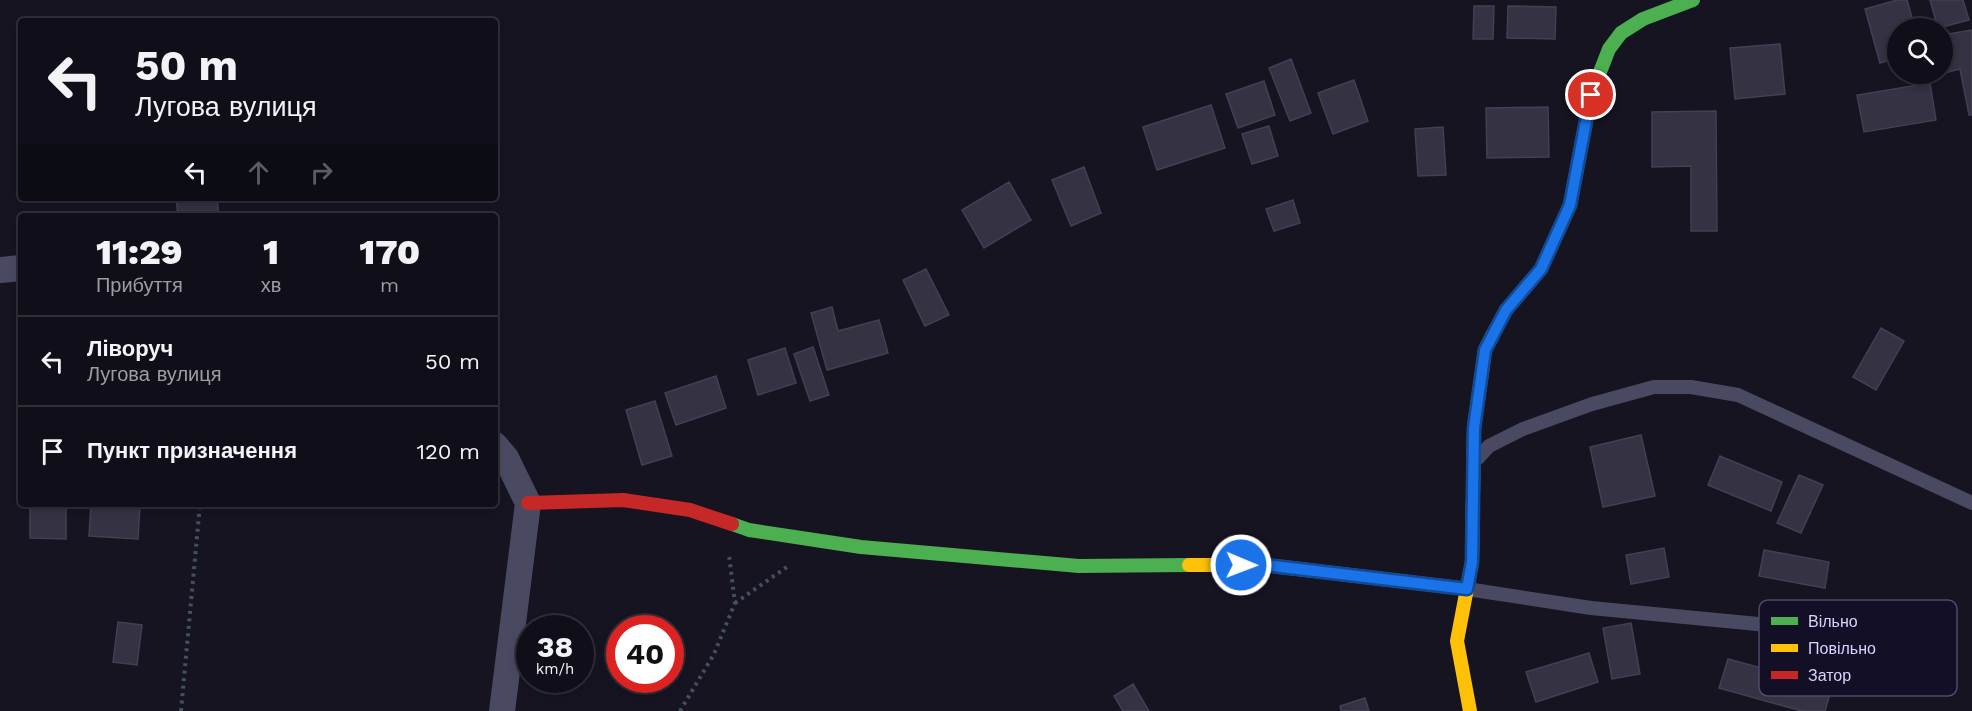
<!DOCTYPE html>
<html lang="uk">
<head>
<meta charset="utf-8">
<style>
  :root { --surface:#100f19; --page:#191822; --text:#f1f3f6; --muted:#9c9ca2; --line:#302f38 }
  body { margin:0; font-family:"Work Sans",sans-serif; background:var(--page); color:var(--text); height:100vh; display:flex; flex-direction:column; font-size:22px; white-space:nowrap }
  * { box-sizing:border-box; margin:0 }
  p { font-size:20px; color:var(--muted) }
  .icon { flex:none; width:33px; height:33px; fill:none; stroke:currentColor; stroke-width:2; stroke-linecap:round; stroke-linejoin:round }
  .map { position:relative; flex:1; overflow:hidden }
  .drawer { position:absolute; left:18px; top:213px; width:480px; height:294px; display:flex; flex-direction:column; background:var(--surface); border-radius:6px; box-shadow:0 3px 9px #0003,0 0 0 2px var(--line) }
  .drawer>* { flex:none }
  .guide { position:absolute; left:18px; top:18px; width:480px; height:183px; border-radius:6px; box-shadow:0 3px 9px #0003,0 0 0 2px var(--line); background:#100f19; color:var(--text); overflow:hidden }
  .tools { position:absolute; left:1887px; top:18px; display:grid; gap:12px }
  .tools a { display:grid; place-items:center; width:66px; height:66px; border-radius:50%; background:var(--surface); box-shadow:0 3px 9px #0003,0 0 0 2px var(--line); font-size:30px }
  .speed { position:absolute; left:516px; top:615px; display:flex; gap:12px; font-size:30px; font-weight:700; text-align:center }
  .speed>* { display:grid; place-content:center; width:78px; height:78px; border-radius:50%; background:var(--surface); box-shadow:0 3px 9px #0003,0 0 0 2px var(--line); line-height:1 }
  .speed small { font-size:15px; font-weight:400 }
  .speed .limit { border:9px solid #d22; background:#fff; color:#111 }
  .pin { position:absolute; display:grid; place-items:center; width:51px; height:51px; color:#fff; margin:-26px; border:3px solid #fff; border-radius:50%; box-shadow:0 2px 6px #0007 }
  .me { position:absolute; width:66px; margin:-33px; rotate:91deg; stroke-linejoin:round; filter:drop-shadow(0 0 4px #0008) }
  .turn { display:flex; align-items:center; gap:21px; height:126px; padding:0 18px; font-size:27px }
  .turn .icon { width:78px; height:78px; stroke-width:2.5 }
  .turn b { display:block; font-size:42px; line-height:51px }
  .lanes { display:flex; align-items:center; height:57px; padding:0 18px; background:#0003; justify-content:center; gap:30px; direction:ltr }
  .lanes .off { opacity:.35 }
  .eta { display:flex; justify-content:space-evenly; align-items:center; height:102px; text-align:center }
  .eta b { font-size:36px; font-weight:800; line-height:42px }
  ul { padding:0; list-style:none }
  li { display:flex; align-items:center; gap:18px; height:90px; padding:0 18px; border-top:2px solid var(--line) }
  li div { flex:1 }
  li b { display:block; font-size:22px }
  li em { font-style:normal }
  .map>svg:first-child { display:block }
  .building { fill:#343243; stroke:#433f54; stroke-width:1.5 }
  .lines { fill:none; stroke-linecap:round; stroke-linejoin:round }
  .path { stroke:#44505f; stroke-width:4; stroke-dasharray:3 4.5; stroke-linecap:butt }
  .lane { stroke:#4a4962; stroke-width:14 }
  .street { stroke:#4a4962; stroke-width:26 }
  .fast { stroke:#4caf50; stroke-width:14 }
  .slow { stroke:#ffc107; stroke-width:14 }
  .jam { stroke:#c62828; stroke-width:14 }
  .route-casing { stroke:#114b97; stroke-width:15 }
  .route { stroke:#1a73e8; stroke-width:10 }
  .key { fill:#130f26; stroke:#4e4a67; stroke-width:1.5 }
  .key-label { font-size:16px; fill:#d9d4ff }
</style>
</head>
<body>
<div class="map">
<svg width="1972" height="711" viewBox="0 0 1972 711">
  <rect width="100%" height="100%" fill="#161421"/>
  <!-- building -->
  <path class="building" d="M 1897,0 L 1907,0 L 1915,28 L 1898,28 L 1898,58 L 1880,63 L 1865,9 Z
    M 1930,0 L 1963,0 L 1969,20 L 1938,28 Z
    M 1474,6 L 1494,6 L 1493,39 L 1473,39 Z
    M 1508,6 L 1556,7 L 1555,39 L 1507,38 Z
    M 1972,30 L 1972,115 L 1969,115 L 1960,69 L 1948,72 L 1942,35 Z
    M 1780,44 L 1785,94 L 1735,99 L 1730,48 Z
    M 1291,59 L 1311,113 L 1290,121 L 1269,68 Z
    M 1354,80 L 1368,121 L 1333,134 L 1318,93 Z
    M 1264,81 L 1275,115 L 1238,128 L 1226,94 Z
    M 1930,83 L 1936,120 L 1864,132 L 1857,95 Z
    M 1211,105 L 1225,148 L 1157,170 L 1143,127 Z
    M 1548,107 L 1549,157 L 1487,158 L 1486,108 Z
    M 1716,111 L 1717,231 L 1691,231 L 1691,166 L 1652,167 L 1652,112 Z
    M 1269,126 L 1278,156 L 1252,164 L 1242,134 Z
    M 1443,127 L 1446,175 L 1418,176 L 1415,129 Z
    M 1084,167 L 1101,213 L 1071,226 L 1052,180 Z
    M 1009,182 L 1031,220 L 984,248 L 962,210 Z
    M 176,198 L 217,198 L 219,216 L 178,216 Z
    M 1293,200 L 1300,223 L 1274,231 L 1266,209 Z
    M 926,269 L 949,315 L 925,326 L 903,280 Z
    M 832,307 L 838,331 L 879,320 L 888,353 L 827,370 L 811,313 Z
    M 1881,328 L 1904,341 L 1876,390 L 1853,377 Z
    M 813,347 L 829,395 L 810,401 L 794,354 Z
    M 785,348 L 796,383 L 758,395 L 748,360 Z
    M 716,376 L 726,408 L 676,425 L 665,393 Z
    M 655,401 L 672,456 L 642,465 L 626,410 Z
    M 1641,435 L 1655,496 L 1603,507 L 1590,447 Z
    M 1720,456 L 1782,482 L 1771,511 L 1708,485 Z
    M 1799,475 L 1823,485 L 1801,533 L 1777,523 Z
    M 30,504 L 66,504 L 66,539 L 30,538 Z
    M 91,504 L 140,505 L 138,539 L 89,536 Z
    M 1664,548 L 1669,577 L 1631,584 L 1626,555 Z
    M 1764,550 L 1829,562 L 1825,588 L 1759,576 Z
    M 118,622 L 142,625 L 137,665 L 113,662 Z
    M 1631,623 L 1640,674 L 1612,679 L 1603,628 Z
    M 1589,653 L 1598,682 L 1536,702 L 1526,672 Z
    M 1728,659 L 1832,687 L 1825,711 L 1802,711 L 1719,688 Z
    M 1133,684 L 1149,711 L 1123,711 L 1114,696 Z
    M 1365,698 L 1369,711 L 1341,711 L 1340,706 Z"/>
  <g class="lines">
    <!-- path -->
    <path class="path" d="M 735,603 L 787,567
      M 181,711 L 200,504
      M 680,711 L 714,654 L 735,603 L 729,555"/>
    <!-- lane -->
    <path class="lane" d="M 1478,458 L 1489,446 L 1523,429 L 1592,404 L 1654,387 L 1691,387 L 1738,395 L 1972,503
      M 1467,589 L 1591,608 L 1789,627"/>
    <!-- street -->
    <path class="street" d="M 0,270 L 21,268
      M 495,445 L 506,458 L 528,503 L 502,711"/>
    <!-- fast -->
    <path class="fast" d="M 1493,334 L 1506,310 L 1541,269 L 1570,205 L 1591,95 L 1609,49 L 1621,33 L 1643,19 L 1693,0
      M 732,524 L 749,530 L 861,547 L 1079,566 L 1189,565"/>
    <!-- slow -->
    <path class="slow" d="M 1189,565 L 1265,565 L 1467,589
      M 1470,711 L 1457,641 L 1472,562 L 1474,428 L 1485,350 L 1493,334"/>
    <!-- jam -->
    <path class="jam" d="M 528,503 L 623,500 L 690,510 L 732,524"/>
  </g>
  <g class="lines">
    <!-- route casing -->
    <g class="route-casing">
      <path id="route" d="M 1241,565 L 1265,565 L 1467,589 L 1472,562 L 1474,428 L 1485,350 L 1506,310 L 1541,269 L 1570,205 L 1591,95"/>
    </g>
    <!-- route -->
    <use href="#route" class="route"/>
  </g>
  <!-- legend -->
  <rect x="1759" y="600" width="198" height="96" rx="9" class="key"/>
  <rect x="1771" y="617" width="27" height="8" fill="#4caf50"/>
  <rect x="1771" y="644" width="27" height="8" fill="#ffc107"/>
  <rect x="1771" y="671" width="27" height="8" fill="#c62828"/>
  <g class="key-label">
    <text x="1808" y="627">Вільно</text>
    <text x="1808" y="654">Повільно</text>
    <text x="1808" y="681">Затор</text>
  </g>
</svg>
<div class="tools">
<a><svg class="icon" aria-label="search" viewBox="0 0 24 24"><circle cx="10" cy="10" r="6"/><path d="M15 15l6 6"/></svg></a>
</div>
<div class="speed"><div>38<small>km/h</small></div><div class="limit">40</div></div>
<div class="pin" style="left:1591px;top:95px;background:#d93025"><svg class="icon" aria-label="arrive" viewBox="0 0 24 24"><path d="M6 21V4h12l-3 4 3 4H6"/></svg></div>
<svg class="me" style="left:1241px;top:565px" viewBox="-20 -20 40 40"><circle r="17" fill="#1a73e8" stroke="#fff" stroke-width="3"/><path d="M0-11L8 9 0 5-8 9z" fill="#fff"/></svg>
<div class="guide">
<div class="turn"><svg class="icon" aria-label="left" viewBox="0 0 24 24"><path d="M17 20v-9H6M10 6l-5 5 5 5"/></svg><div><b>50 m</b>Лугова вулиця</div></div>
<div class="lanes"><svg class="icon" aria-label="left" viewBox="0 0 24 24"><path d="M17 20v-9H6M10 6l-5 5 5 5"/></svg><svg class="icon off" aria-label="ahead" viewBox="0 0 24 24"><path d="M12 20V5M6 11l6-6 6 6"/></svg><svg class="icon off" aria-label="right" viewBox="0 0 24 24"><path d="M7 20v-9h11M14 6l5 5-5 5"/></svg></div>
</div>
<section class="drawer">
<div class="eta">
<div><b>11:29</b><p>Прибуття</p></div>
<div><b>1</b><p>хв</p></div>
<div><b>170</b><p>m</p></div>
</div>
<ul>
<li><svg class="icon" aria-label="left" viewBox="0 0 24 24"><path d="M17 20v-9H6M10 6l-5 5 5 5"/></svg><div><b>Ліворуч</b><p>Лугова вулиця</p></div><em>50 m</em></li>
<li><svg class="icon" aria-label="arrive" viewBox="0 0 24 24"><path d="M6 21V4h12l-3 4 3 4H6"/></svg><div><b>Пункт призначення</b></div><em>120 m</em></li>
</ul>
</section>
</div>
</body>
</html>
